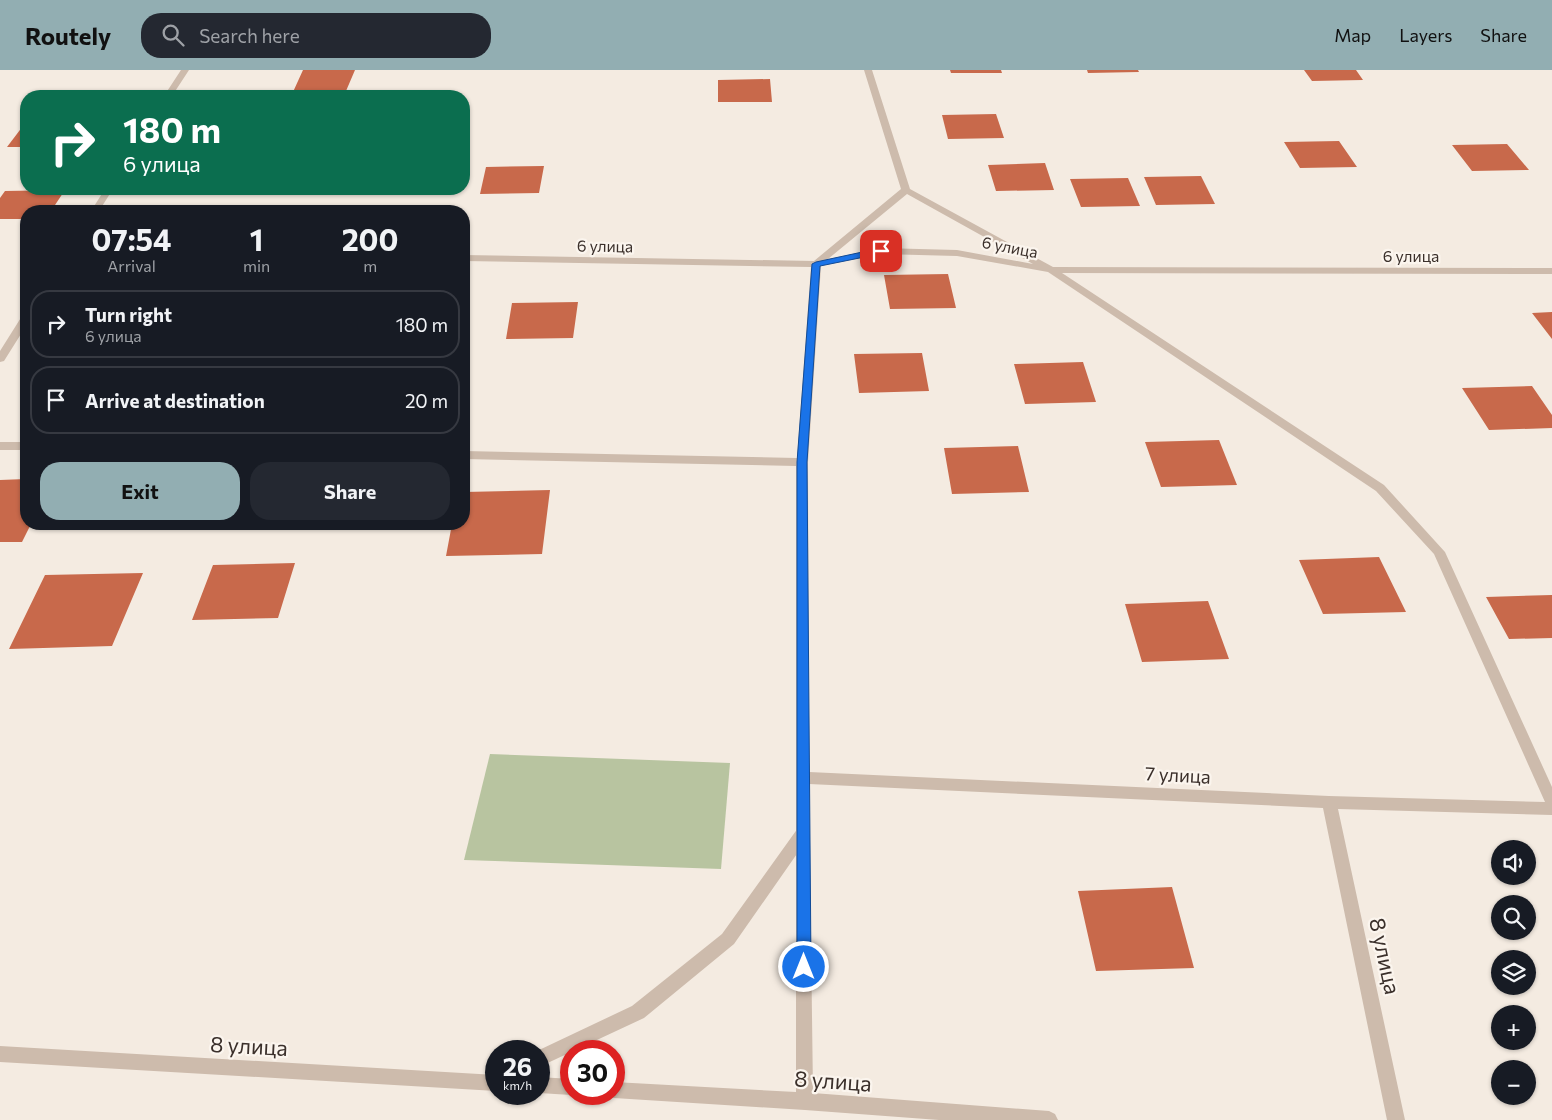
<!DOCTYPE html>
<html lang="en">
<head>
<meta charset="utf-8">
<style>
  :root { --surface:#171b24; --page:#242831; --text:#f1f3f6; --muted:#9ea1a6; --line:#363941; --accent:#92aeb2 }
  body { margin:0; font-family:Commissioner,sans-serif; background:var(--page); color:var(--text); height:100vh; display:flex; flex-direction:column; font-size:19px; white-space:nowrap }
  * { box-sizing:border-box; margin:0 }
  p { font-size:16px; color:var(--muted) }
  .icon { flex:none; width:28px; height:28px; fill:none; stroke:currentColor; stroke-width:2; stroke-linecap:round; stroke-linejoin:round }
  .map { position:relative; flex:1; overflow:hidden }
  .drawer { position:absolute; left:20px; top:135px; width:450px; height:325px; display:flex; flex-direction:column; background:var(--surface); border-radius:20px; box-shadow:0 1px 4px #0004 }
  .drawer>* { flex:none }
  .hud { position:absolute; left:20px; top:20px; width:450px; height:105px; border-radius:20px; box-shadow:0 1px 4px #0004; background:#0b6e4f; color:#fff; overflow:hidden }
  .buttons { position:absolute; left:1491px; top:770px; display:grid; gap:10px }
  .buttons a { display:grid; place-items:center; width:45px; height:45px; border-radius:50%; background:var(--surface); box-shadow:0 1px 4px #0004; font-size:25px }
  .speed { position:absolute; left:485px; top:970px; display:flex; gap:10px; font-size:25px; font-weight:700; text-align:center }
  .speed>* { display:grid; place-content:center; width:65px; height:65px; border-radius:50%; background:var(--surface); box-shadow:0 1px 4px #0004; line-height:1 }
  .speed small { font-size:12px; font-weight:400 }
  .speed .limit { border:8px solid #d22; background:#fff; color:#111 }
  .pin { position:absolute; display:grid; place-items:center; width:42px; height:42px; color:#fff; margin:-21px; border-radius:10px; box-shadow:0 2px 8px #0006 }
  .me { position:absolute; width:55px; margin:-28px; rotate:0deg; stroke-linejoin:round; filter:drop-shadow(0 0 4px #0008) }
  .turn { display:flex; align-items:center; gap:18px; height:105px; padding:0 20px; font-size:22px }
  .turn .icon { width:65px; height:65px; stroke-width:2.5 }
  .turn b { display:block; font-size:35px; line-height:42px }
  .eta { display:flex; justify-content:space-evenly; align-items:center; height:85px; text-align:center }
  .eta b { font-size:30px; font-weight:700; line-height:35px }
  .button { display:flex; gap:10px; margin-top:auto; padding:10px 20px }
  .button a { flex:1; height:58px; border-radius:20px; background:var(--accent); color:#111; font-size:20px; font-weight:700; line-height:58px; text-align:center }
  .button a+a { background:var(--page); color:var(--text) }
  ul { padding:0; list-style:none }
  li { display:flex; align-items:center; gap:15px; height:68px; margin:0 10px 8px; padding:0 10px; border:2px solid var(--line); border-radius:20px }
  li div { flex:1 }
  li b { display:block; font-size:19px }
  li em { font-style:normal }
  header { display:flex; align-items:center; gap:30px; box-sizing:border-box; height:70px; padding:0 25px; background:var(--accent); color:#111 }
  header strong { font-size:24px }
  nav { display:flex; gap:28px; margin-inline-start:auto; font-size:18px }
  .search { width:350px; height:45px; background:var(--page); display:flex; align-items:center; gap:12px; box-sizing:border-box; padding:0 18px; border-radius:20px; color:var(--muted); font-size:19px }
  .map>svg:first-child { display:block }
  .green { fill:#b8c4a0 }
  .building { fill:#c8694b }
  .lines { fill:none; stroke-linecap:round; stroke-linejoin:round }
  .lane { fill:#cdbbac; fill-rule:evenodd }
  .street { fill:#cdbbac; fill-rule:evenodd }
  .route { fill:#1a73e8; stroke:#114b97 }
  .labels { text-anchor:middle; stroke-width:4.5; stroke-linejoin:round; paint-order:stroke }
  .far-street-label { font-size:16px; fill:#3b302b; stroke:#fbf5ee }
  .street-label { font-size:19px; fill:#3b302b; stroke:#fbf5ee }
  .near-street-label { font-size:22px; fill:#3b302b; stroke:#fbf5ee }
</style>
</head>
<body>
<header>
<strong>Routely</strong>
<div class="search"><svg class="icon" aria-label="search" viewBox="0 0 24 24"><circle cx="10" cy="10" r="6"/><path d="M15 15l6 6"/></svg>Search here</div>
<nav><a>Map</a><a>Layers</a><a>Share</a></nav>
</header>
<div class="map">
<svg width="1552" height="1050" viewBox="0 0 1552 1050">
  <rect width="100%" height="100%" fill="#f4ebe1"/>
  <!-- green -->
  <path class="green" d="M 490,684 L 730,693 L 721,799 L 464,790 Z"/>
  <!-- building -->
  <path class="building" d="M 303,0 L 355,0 L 346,21 L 293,22 Z
    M 950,0 L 1001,0 L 1002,3 L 951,3 Z
    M 1087,0 L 1138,0 L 1139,2 L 1088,3 Z
    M 1304,0 L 1356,0 L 1363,10 L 1312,11 Z
    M 770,9 L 772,32 L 718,32 L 718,10 Z
    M 996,44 L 1004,68 L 948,69 L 942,45 Z
    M 26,52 L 26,77 L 7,77 Z
    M 1339,71 L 1357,97 L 1300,98 L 1284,72 Z
    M 1507,74 L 1529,100 L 1472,101 L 1452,75 Z
    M 1045,93 L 1054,120 L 996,121 L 988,95 Z
    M 544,96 L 539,123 L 480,124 L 486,97 Z
    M 1201,106 L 1215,134 L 1156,135 L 1144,107 Z
    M 1128,108 L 1140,136 L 1081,137 L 1070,109 Z
    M 65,120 L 51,141 L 26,141 L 26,149 L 0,149 L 0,128 L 5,121 Z
    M 948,204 L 956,238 L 890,239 L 884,205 Z
    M 578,232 L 573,268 L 506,269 L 512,233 Z
    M 1552,242 L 1552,269 L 1532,243 Z
    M 922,283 L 929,321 L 859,323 L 854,284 Z
    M 1083,292 L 1096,332 L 1025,334 L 1014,294 Z
    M 1532,316 L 1552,345 L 1552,358 L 1489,360 L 1462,318 Z
    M 1219,370 L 1237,415 L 1161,417 L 1145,372 Z
    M 1018,376 L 1029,422 L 952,424 L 944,378 Z
    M 26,409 L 26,454 L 31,454 L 22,472 L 0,472 L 0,410 Z
    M 550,420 L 542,484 L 446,486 L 452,454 L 464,454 L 464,422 Z
    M 1379,487 L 1406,542 L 1323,544 L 1299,490 Z
    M 295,493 L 278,548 L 192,550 L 213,495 Z
    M 143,503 L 112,576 L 9,579 L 45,505 Z
    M 1552,525 L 1552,568 L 1509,569 L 1486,527 Z
    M 1208,531 L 1229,589 L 1142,592 L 1125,534 Z
    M 1172,817 L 1194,898 L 1096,901 L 1078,821 Z"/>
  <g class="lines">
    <!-- lane -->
    <path class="lane" d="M 803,757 L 808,758 L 810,763 L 808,768 L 734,874 L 644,948 L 539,997 L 539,981 L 537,981 L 632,936 L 722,864 L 798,758 Z"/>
    <!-- street -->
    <path class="street" d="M 181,0 L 189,0 L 172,26 L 164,26 Z
      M 864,0 L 872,0 L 910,119 L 1053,197 L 1552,198 L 1552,204 L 1062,203 L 1384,415 L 1445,482 L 1552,717 L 1552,745 L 1338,739 L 1405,1050 L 1387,1050 L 1323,738 L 809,714 L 813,1023 L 1049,1041 L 1055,1044 L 1058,1050 L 939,1050 L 805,1040 L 614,1028 L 608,1026 L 607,1024 L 614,1024 L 614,1012 L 796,1022 L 796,396 L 464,389 L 464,381 L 797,388 L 811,197 L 464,191 L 464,185 L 814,191 L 901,119 ZM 907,124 L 1033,194 L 957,180 L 881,178 L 828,189 ZM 881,184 L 957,186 L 1048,202 L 1376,421 L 1434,484 L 1545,732 L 1329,726 L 809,702 L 808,392 L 821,196 Z
      M 105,119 L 113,119 L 99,141 L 91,141 Z
      M 26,245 L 26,256 L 4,291 L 0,292 L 0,281 L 22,246 Z
      M 0,372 L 26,372 L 26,380 L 0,380 Z
      M 0,976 L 496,1005 L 496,1021 L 0,992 Z
      M 539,1007 L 571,1009 L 571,1024 L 575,1024 L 571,1025 L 539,1023 Z"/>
  </g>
  <!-- route -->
  <path class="route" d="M 881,178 L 885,181 L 884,183 L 820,196 L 807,392 L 811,897 L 809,902 L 804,904 L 799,902 L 797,897 L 797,392 L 812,194 L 816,192 Z"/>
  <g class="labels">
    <!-- far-street labels -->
    <g class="far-street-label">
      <text transform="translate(605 176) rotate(1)" y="6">6 улица</text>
      <text transform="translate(1010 177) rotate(11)" y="6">6 улица</text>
      <text x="1411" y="192">6 улица</text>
    </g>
    <!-- street labels -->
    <g class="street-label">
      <text transform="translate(1178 705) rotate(3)" y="7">7 улица</text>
    </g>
    <!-- near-street labels -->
    <g class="near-street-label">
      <text transform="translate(1385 886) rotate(78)" y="8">8 улица</text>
      <text transform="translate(249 976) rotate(3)" y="8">8 улица</text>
      <text transform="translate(833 1011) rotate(4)" y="8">8 улица</text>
    </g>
  </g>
</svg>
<div class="buttons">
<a><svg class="icon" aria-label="sound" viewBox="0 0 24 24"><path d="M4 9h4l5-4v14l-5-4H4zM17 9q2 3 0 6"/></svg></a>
<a><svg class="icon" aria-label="search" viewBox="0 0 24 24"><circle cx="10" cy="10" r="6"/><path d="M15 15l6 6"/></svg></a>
<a><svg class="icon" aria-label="layers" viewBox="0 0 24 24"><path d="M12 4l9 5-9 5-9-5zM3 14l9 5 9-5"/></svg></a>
<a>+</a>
<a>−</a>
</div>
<div class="speed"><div>26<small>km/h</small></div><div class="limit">30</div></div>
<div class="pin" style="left:881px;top:181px;background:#d93025"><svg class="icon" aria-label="arrive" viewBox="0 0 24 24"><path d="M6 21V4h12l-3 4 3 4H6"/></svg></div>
<svg class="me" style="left:804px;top:897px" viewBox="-20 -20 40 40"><circle r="17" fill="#1a73e8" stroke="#fff" stroke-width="3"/><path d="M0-11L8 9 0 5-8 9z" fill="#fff"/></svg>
<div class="hud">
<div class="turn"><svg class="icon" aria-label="right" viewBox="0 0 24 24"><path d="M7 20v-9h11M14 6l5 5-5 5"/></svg><div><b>180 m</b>6 улица</div></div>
</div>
<section class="drawer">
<div class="eta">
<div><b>07:54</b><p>Arrival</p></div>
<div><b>1</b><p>min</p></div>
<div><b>200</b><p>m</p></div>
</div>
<ul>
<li><svg class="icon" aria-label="right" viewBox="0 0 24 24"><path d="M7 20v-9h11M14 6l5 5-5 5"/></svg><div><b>Turn right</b><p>6 улица</p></div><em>180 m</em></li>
<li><svg class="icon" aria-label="arrive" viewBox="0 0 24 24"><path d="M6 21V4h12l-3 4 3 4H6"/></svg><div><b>Arrive at destination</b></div><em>20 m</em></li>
</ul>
<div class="button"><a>Exit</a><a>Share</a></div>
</section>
</div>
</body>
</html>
